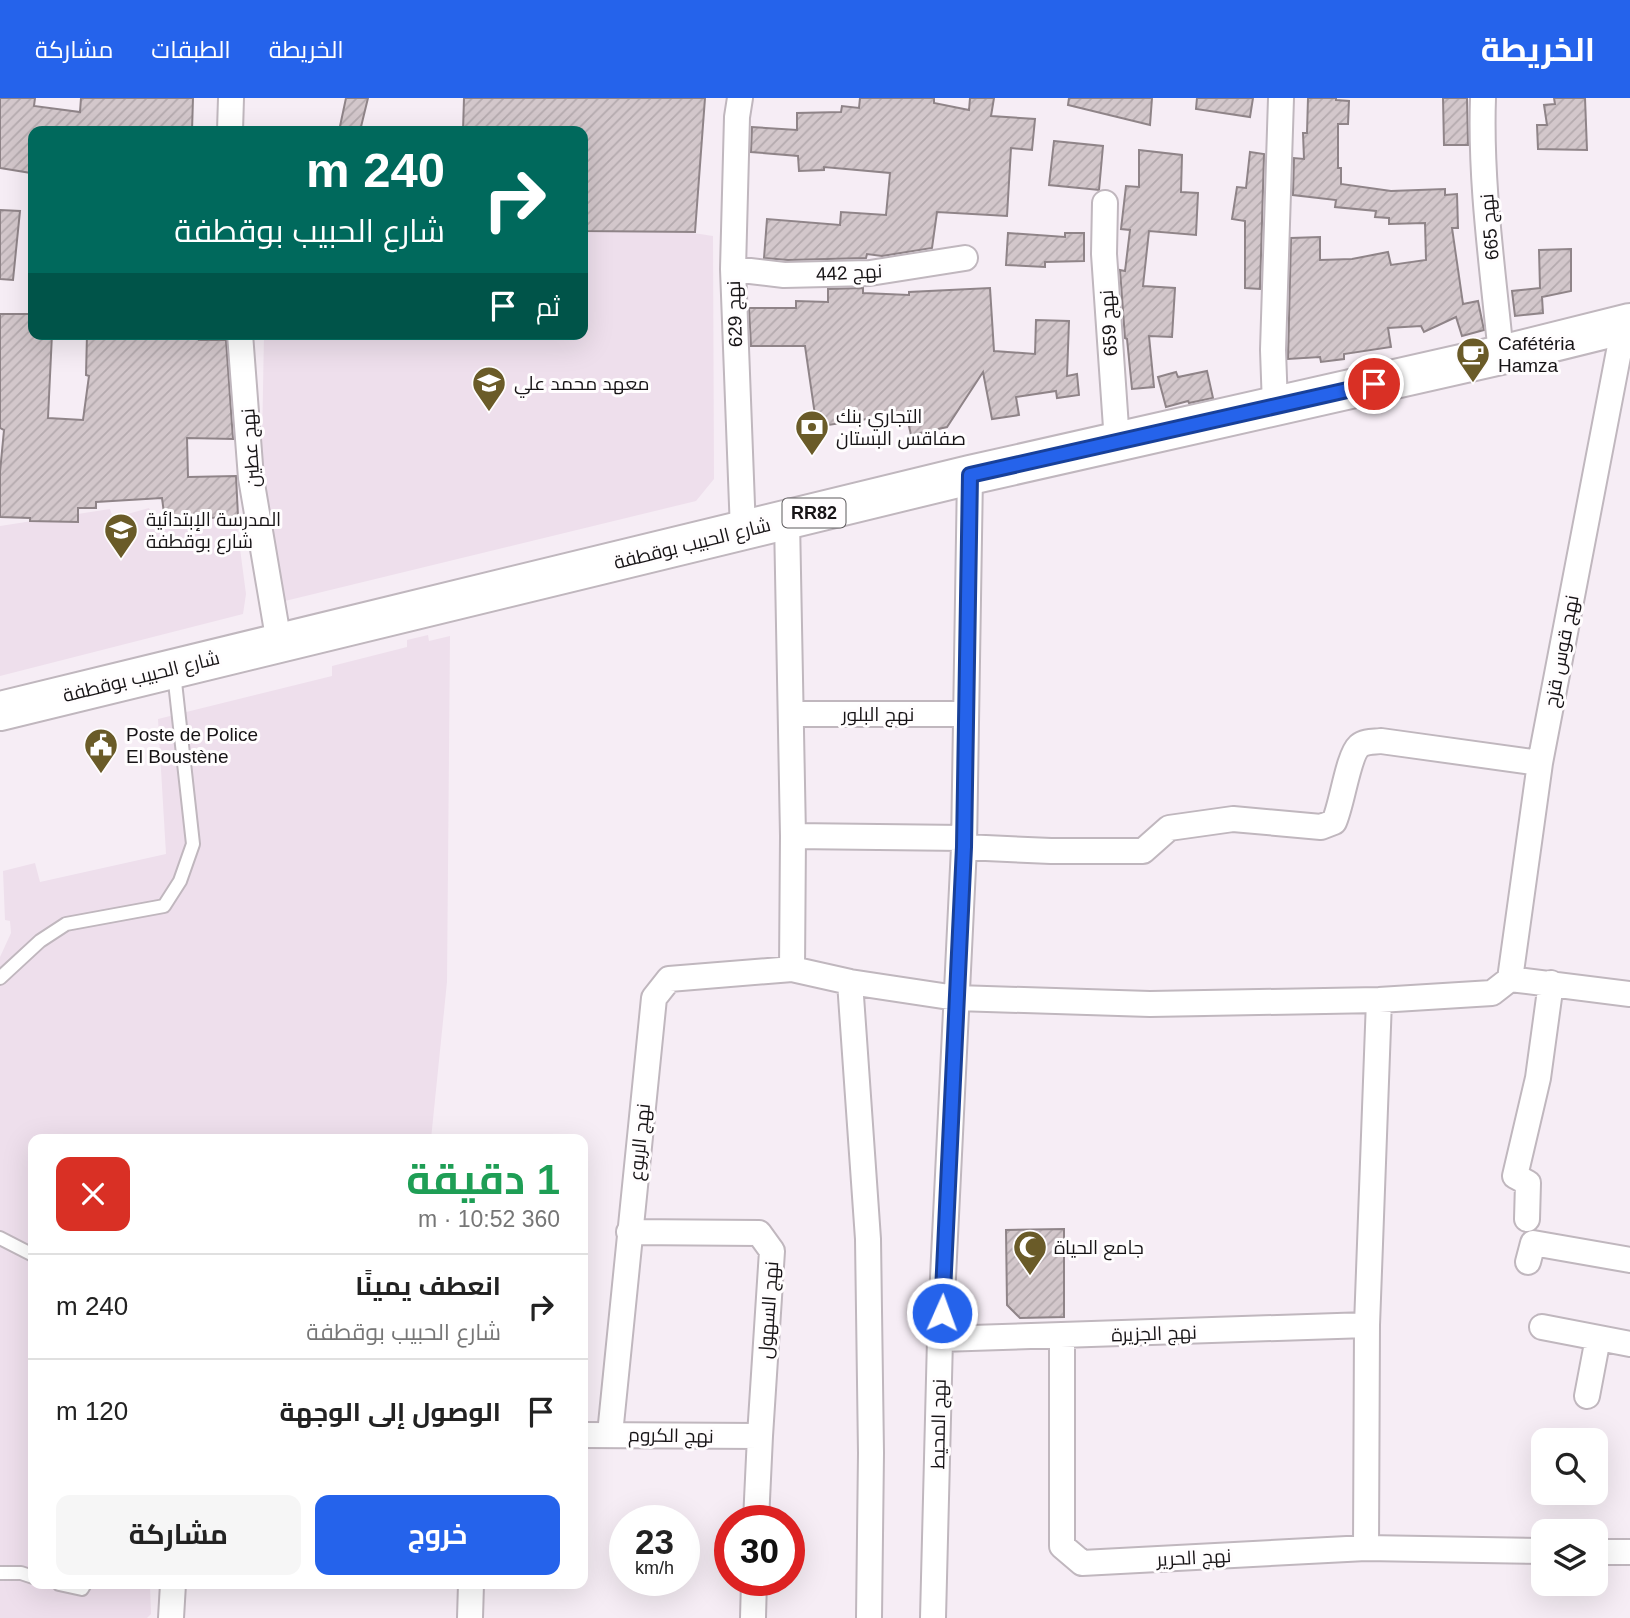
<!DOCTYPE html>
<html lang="ar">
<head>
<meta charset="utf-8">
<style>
  :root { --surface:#fff; --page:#f6f6f6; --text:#222; --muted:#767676; --line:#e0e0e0; --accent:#2563eb }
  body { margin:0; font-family:Arial,Cairo,sans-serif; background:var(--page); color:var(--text); direction:rtl; height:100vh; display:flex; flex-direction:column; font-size:26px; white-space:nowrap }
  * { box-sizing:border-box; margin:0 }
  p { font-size:23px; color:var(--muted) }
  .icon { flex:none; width:38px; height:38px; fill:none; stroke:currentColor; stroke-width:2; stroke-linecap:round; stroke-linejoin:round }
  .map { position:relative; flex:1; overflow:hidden; direction:ltr }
  .drawer { position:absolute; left:28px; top:1036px; width:560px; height:455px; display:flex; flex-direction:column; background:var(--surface); border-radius:14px; box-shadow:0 7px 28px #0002; direction:rtl }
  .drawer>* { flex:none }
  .banner { position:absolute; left:28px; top:28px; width:560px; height:214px; border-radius:14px; box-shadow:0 7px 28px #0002; direction:rtl; background:#00695c; color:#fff; overflow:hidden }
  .controls { position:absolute; left:1531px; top:1330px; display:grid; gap:14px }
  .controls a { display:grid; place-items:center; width:77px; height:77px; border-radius:14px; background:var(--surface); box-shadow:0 7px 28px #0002; font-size:35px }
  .speed { position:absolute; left:609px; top:1407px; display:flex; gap:14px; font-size:35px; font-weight:700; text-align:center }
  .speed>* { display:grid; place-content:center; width:91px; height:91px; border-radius:50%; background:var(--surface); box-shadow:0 7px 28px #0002; line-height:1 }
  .speed small { font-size:18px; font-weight:400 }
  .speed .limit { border:10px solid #d22; background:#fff; color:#111 }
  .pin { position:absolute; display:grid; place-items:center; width:60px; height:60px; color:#fff; margin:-30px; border:4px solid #fff; border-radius:50%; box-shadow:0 2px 7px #0007 }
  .me { position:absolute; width:77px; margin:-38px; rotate:2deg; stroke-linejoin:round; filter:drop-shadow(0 0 5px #0008) }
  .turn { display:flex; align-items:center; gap:24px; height:147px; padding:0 28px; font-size:32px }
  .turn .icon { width:91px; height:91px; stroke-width:2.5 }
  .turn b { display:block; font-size:49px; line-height:60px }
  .then { display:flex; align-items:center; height:66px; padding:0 28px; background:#0003; gap:14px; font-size:26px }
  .round { display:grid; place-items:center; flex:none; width:74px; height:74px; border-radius:14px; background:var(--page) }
  .overview { display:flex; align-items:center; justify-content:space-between; height:119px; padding:0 28px }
  h1 { font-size:42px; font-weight:700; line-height:52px; color:#1e9e55 }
  .button { display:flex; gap:14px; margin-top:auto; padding:14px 28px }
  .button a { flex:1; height:80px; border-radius:14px; background:var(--accent); color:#fff; font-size:28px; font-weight:700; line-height:80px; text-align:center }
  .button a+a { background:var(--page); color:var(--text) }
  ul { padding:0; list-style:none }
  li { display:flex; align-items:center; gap:21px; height:105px; padding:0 28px; border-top:2px solid var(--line) }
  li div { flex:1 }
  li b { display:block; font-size:26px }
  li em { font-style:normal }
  header { display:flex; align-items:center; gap:42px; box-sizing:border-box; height:98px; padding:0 35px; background:var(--accent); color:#fff }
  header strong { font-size:33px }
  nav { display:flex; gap:38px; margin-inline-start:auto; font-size:24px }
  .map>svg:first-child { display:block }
  .built { fill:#eedfec }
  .building { fill:url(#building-hatch); stroke:#8f8488; stroke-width:2 }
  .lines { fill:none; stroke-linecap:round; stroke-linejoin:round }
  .service-casing { stroke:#c0b7be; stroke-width:16 }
  .minor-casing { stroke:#c0b7be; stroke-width:28 }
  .primary-casing { stroke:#c0b7be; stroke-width:42 }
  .service { stroke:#fff; stroke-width:12 }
  .minor { stroke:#fff; stroke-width:24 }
  .primary { stroke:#fff; stroke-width:38 }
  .route-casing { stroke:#184099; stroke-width:18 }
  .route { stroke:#2563eb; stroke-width:12 }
  .labels { text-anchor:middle; stroke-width:6; stroke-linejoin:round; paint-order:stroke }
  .shield { fill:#fffdfe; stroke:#5d5a5c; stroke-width:2 }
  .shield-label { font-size:18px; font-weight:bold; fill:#171416 }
  .street-label { font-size:19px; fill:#171416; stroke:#fffdfe }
  .poi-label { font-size:19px; fill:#171416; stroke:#fffdfe; text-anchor:start }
</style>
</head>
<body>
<header>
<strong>الخريطة</strong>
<nav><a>الخريطة</a><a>الطبقات</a><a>مشاركة</a></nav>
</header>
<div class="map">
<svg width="1630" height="1520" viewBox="0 0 1630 1520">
  <defs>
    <pattern id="building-hatch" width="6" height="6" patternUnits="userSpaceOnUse" patternTransform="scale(1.75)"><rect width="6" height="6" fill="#d3c7cb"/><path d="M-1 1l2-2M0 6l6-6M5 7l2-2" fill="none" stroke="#b4aaae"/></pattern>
  </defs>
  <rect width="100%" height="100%" fill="#f6edf5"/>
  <!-- built -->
  <path class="built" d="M 583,133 L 687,134 L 713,138 L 714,381 L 696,403 L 285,503 L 261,400 L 264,236 L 583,236 Z
    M 234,405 L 246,496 L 243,516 L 0,578 L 0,428 L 110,411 L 113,420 L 149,410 L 156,427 Z
    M 428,537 L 429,543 L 450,538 L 447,884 L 431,1041 L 33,1041 L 33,1486 L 150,1486 L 151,1516 L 147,1520 L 0,1520 L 0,859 L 11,835 L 10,823 L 5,822 L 3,773 L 35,765 L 40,784 L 166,756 L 158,621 L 332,578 L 332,568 L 407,549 L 407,542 Z"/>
  <!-- building -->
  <path class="building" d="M 0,0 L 35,0 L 34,8 L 80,14 L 81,0 L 193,0 L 192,33 L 33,33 L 31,75 L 0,70 Z
    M 346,0 L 368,0 L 360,33 L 339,33 Z
    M 464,0 L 705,0 L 695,134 L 583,133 L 583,33 L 463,33 Z
    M 860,0 L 934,0 L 934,5 L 969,12 L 970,0 L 994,0 L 991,18 L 1035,21 L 1032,52 L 1011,50 L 1007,118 L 937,114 L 932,150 L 882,158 L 867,156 L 866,160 L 788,162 L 764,160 L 767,121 L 840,127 L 841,114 L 886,117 L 890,75 L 824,69 L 824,72 L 799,73 L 798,58 L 751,54 L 752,29 L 797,32 L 797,15 L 841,14 L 842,8 L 859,10 Z
    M 1069,0 L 1152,0 L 1150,27 L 1068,7 Z
    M 1197,0 L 1253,0 L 1250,19 L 1196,11 Z
    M 1308,0 L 1336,0 L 1336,2 L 1349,3 L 1348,26 L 1338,26 L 1338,70 L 1341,70 L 1341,86 L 1391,93 L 1445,91 L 1445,97 L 1457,96 L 1458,130 L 1452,130 L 1463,206 L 1478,203 L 1484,232 L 1462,238 L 1456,219 L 1424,234 L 1421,228 L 1388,230 L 1391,249 L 1344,256 L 1344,261 L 1321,264 L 1320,259 L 1288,261 L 1291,140 L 1320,139 L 1320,162 L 1352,161 L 1388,154 L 1391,167 L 1426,162 L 1425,125 L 1389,126 L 1389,120 L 1375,119 L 1376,113 L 1335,109 L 1336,102 L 1293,97 L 1294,60 L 1304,61 L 1303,35 L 1307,35 Z
    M 1443,0 L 1467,0 L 1468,47 L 1444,47 Z
    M 1554,0 L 1585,0 L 1587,52 L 1538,51 L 1537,27 L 1547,27 L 1544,7 L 1555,6 Z
    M 1054,43 L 1103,48 L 1099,92 L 1049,87 Z
    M 1139,52 L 1182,57 L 1181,94 L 1198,95 L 1196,137 L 1149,133 L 1143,188 L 1175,190 L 1172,239 L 1149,238 L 1154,289 L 1132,291 L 1127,241 L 1125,240 L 1120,172 L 1125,173 L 1130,132 L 1121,131 L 1126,88 L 1139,89 Z
    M 1250,54 L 1264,56 L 1260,191 L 1245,190 L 1245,123 L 1232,121 L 1237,89 L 1246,90 Z
    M 0,112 L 20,113 L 13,182 L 0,181 Z
    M 1008,135 L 1065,139 L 1065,135 L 1084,135 L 1084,163 L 1045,164 L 1045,169 L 1006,167 Z
    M 1571,151 L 1571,193 L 1542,199 L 1543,215 L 1515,218 L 1512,193 L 1540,190 L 1539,152 Z
    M 863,190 L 863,195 L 909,197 L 909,194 L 990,190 L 994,253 L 1035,256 L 1036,222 L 1069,223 L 1067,278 L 1077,276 L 1079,297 L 1057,300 L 1056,293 L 1016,299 L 1019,317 L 992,321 L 983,274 L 947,329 L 911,337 L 906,315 L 822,328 L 820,324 L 816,324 L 805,248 L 751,248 L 749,210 L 796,210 L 796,203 L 828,204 L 828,191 Z
    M 0,216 L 33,216 L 33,236 L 52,236 L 48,320 L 83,322 L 89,278 L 86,277 L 87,236 L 199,236 L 199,242 L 226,242 L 233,341 L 187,340 L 188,379 L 236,378 L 238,418 L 165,423 L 162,400 L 96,404 L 96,410 L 78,410 L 78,424 L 30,423 L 30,420 L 0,419 L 0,374 L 4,332 L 0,330 Z
    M 1207,273 L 1213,300 L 1189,305 L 1188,303 L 1166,309 L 1158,279 L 1176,274 L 1178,279 Z
    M 1064,1131 L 1064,1219 L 1020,1220 L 1007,1207 L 1006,1132 Z"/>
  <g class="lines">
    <!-- service casing -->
    <g class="service-casing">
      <path id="service" d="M 0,880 L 40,843 L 66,826 L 164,808 L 180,783 L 193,746 L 174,575
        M 0,1140 L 33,1157
        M 0,1475 L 21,1475 L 33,1479
        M 59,1486 L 82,1491 L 85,1486"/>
    </g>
    <!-- minor casing -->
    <g class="minor-casing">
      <path id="minor" d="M 740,0 L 737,19 L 733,171 L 743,433
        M 1483,0 C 1480,86 1493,172 1501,257
        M 230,33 L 231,0
        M 1105,105 L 1104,156 L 1117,344
        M 733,171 L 784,177 L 870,175 L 965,160
        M 240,236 L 251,380 L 279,545
        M 1275,308 L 1273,252 L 1281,0
        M 787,422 L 793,738 L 792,871
        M 791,616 L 966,616
        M 793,738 L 964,740
        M 964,749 L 1051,753 L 1143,753 L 1169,730 L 1233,721 L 1321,729 L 1334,724 C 1342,707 1348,658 1359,648 C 1365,643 1374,644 1381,643 L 1540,665
        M 1510,881 L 1540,665 L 1624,227
        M 850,884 L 868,1141 L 871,1355 L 869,1520
        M 1527,1121 L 1528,1085 L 1515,1078 L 1538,980 L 1551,885
        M 629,1134 L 759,1135 L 772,1153 L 760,1338 L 756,1423
        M 1528,1164 L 1533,1145 L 1630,1162
        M 1542,1229 L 1630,1246
        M 1062,1238 L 1062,1448 L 1082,1465 L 1366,1450 L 1544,1453
        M 940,1241 L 1367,1227
        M 1587,1298 L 1598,1240
        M 610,1336 L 654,900 L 669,881 L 792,871 L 850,884 L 956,900 L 1150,906 L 1379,902 L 1492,895 L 1510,881 L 1630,896
        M 583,1337 L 760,1338
        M 1366,1450 L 1367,1227 L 1379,902
        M 1596,1454 L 1630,1454
        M 171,1520 L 173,1486
        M 470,1520 L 471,1486
        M 753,1520 L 754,1482
        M 933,1520 L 940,1241 L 964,749 L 970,377"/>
    </g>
    <!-- primary casing -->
    <g class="primary-casing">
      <path id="primary" d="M 0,613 L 970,377 L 1501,257 L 1630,225"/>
    </g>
    <!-- service -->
    <use href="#service" class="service"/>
    <!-- minor -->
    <use href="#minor" class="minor"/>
    <!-- primary -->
    <use href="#primary" class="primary"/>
  </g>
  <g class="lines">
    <!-- route casing -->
    <g class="route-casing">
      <path id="route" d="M 942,1215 L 964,749 L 970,377 L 1374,286"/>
    </g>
    <!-- route -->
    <use href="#route" class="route"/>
  </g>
  <!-- icons -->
  <defs>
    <g id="cafe-pin" transform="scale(1.75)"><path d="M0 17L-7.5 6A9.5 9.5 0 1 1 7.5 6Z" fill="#6a5b28" stroke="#fffdfe"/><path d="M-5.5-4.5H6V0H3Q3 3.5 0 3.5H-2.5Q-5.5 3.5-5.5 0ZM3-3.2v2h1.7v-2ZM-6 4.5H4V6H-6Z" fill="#fff"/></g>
    <g id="school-pin" transform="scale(1.75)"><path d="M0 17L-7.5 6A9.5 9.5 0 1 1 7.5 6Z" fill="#6a5b28" stroke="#fffdfe"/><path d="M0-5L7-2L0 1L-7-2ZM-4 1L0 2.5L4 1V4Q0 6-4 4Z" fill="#fff"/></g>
    <g id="bank-pin" transform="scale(1.75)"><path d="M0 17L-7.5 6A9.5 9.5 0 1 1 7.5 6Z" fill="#6a5b28" stroke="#fffdfe"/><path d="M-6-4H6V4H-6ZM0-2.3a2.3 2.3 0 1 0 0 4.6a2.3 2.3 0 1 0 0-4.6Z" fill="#fff"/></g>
    <g id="civic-pin" transform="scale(1.75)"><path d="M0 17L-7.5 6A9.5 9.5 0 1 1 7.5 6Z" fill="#6a5b28" stroke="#fffdfe"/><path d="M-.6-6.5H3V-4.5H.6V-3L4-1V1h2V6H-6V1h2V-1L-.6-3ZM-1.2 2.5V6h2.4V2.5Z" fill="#fff"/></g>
    <g id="mosque-pin" transform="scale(1.75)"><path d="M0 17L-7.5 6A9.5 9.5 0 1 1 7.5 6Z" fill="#6a5b28" stroke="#fffdfe"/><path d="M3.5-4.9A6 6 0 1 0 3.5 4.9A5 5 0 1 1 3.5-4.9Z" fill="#fff"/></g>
  </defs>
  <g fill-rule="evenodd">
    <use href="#cafe-pin" x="1473" y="256"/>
    <use href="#school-pin" x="489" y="285"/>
    <use href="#bank-pin" x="812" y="329"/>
    <use href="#school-pin" x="121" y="432"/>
    <use href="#civic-pin" x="101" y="647"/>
    <use href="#mosque-pin" x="1030" y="1149"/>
  </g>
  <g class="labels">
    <!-- shield labels -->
    <rect class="shield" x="782.5" y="400.5" width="63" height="29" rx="5"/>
    <g class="shield-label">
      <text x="814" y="421">RR82</text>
    </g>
    <!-- street labels -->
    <g class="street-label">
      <text transform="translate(1489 129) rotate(-95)" y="7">نهج 665</text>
      <text transform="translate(849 174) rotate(-3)" y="7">نهج 442</text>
      <text transform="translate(734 216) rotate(-92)" y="7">نهج 629</text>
      <text transform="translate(1108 225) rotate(-94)" y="7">نهج 659</text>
      <text transform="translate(250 350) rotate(-94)" y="7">نهج عطين</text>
      <text transform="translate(692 445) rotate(-14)" y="7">شارع الحبيب بوقطفة</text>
      <text transform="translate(1561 553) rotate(-79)" y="7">نهج قوس قزح</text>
      <text transform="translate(141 578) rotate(-14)" y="7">شارع الحبيب بوقطفة</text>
      <text x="878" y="623">نهج البلور</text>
      <text transform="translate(639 1044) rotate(-84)" y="7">نهج الربوع</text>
      <text transform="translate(768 1212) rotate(-86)" y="7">نهج السهول</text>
      <text transform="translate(1154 1235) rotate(-2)" y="7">نهج الجزيرة</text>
      <text transform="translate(938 1326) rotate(-89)" y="7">نهج المحيط</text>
      <text transform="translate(671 1337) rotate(1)" y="7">نهج الكروم</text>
      <text transform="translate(1194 1459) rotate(-3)" y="7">نهج الحرير</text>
    </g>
    <!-- poi labels -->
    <g class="poi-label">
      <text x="1498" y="252">Cafétéria<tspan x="1498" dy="22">Hamza</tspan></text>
      <text x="514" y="292">معهد محمد علي</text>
      <text x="836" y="325">التجاري بنك<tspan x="836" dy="22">صفاقس البستان</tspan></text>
      <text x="146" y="428">المدرسة الإبتدائية<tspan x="146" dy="22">شارع بوقطفة</tspan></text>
      <text x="126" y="643">Poste de Police<tspan x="126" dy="22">El Boustène</tspan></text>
      <text x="1054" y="1156">جامع الحياة</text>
    </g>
  </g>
</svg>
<div class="controls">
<a><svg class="icon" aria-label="search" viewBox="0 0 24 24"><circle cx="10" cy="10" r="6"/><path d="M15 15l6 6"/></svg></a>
<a><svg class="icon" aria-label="layers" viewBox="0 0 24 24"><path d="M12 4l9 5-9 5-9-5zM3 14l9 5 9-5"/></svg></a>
</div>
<div class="speed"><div>23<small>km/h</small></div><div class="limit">30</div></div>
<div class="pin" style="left:1374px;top:286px;background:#d93025"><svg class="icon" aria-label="arrive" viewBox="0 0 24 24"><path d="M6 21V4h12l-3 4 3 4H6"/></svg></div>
<svg class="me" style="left:942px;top:1215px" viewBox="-20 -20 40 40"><circle r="17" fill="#2563eb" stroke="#fff" stroke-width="3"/><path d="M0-11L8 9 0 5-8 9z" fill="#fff"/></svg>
<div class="banner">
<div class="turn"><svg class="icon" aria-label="right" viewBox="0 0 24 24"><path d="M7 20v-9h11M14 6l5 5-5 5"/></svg><div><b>240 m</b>شارع الحبيب بوقطفة</div></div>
<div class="then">ثم<svg class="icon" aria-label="arrive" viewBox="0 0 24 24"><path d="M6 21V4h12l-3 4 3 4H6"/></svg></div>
</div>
<section class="drawer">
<div class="overview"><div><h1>1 دقيقة</h1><p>360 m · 10:52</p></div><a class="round" style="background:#d93025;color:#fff"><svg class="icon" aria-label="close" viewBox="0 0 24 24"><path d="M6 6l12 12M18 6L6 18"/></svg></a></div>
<ul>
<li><svg class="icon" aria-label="right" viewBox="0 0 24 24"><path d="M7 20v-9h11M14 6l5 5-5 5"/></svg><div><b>انعطف يمينًا</b><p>شارع الحبيب بوقطفة</p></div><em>240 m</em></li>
<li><svg class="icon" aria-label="arrive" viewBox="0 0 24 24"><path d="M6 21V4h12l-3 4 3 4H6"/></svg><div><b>الوصول إلى الوجهة</b></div><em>120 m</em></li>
</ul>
<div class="button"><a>خروج</a><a>مشاركة</a></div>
</section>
</div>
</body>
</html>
